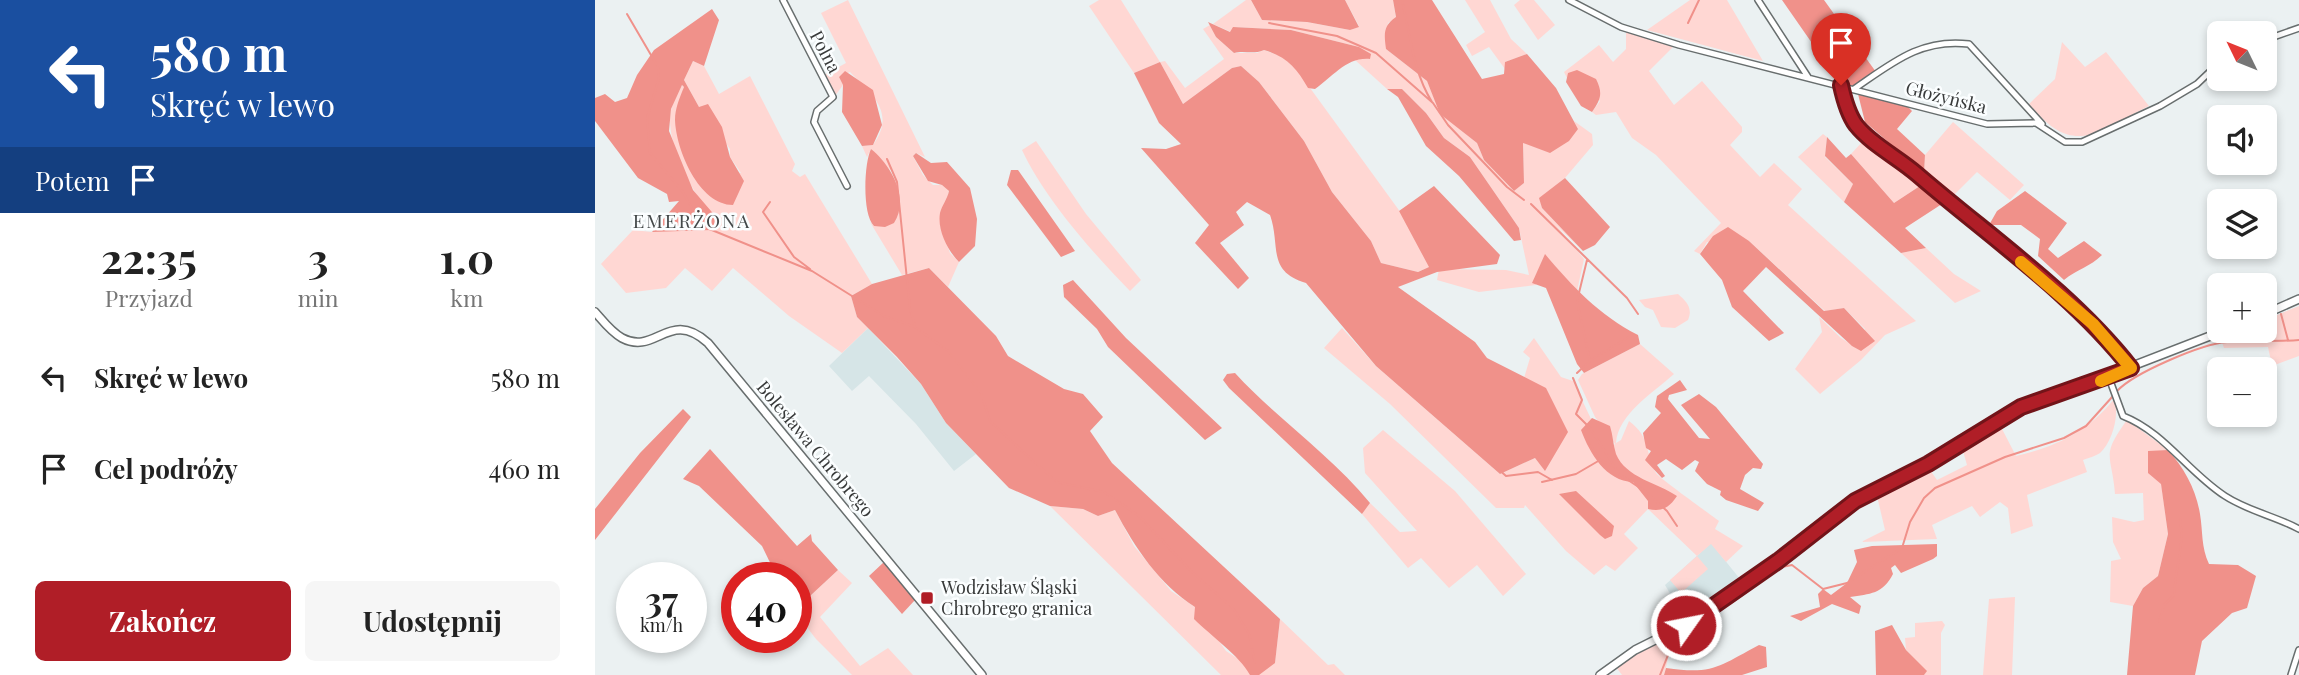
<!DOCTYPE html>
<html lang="pl">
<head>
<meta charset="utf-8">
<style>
  :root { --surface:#fff; --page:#f6f6f6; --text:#222; --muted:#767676; --accent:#b01e27 }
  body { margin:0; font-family:"Playfair Display",serif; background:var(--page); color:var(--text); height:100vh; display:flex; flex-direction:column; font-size:26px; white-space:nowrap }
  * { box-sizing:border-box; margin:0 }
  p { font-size:23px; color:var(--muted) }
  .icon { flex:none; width:38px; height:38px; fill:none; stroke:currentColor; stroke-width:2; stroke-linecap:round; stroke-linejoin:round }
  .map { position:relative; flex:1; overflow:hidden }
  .panel { display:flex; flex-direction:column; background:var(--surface); width:595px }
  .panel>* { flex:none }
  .guide { background:#1a4fa0; color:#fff; overflow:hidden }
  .needle { width:46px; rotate:313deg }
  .buttons { position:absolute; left:1612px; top:21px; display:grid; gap:14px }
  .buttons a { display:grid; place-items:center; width:70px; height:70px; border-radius:10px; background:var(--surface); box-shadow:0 4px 10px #0003; font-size:35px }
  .speed { position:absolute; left:21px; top:562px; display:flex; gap:14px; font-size:35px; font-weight:700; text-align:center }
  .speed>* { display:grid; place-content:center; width:91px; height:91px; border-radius:50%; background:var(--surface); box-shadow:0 4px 10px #0003; line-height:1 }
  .speed small { font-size:18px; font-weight:400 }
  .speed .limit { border:10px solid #d22; background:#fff; color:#111 }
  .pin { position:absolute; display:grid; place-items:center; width:60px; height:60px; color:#fff; margin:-72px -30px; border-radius:50% 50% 50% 0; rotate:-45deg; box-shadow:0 0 7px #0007 }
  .pin .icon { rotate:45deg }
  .me { position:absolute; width:77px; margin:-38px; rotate:57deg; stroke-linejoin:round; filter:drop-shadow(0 0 5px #0008) }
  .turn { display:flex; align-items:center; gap:24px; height:147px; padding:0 35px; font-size:32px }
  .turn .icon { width:91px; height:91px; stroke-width:2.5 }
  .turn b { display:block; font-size:49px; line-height:60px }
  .then { display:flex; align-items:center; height:66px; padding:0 35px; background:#0003; gap:14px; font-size:26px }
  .eta { display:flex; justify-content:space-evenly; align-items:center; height:119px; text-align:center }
  .eta b { font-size:42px; font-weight:700; line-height:49px }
  .button { display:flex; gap:14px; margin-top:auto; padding:14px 35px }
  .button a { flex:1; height:80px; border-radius:10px; background:var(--accent); color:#fff; font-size:28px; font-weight:700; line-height:80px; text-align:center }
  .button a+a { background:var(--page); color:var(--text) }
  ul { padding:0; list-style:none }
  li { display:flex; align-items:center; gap:21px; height:91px; padding:0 35px }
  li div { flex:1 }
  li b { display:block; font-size:26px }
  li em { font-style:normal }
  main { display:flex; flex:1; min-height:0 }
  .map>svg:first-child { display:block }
  .built { fill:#d6e5e7 }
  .green { fill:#ffd7d3 }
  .forest { fill:#f0918a }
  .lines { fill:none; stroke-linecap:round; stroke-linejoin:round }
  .stream { stroke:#f0918a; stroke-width:2 }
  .minor-casing { stroke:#686e6e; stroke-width:8 }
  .tertiary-casing { stroke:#686e6e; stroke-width:10 }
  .minor { stroke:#fff; stroke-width:5 }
  .tertiary { stroke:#fff; stroke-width:7 }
  .route-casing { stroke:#721419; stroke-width:18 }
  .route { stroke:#b01e27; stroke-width:12 }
  .slow { stroke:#f59e0b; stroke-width:12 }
  .poi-dot { fill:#b01e27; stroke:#fbfeff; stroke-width:2.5 }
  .labels { text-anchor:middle; stroke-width:5; stroke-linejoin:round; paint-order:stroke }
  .street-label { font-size:18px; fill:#383a3a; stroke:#fbfeff }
  .poi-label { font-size:18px; fill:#383a3a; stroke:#fbfeff; text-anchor:start }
  .neighbourhood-label { font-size:19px; letter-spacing:2px; fill:#44494a; stroke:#fbfeff }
</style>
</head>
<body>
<main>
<section class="panel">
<div class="guide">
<div class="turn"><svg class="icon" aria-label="left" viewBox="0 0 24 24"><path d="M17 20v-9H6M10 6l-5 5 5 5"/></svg><div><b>580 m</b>Skręć w lewo</div></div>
<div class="then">Potem<svg class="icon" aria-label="arrive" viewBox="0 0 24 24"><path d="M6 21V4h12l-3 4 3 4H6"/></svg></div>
</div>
<div class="eta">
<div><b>22:35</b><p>Przyjazd</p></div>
<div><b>3</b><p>min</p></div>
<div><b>1.0</b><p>km</p></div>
</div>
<ul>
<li><svg class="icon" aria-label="left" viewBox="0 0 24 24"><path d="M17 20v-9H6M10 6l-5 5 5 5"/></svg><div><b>Skręć w lewo</b></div><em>580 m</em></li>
<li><svg class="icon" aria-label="arrive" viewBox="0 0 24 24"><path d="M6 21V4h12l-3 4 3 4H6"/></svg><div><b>Cel podróży</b></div><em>460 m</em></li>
</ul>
<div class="button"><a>Zakończ</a><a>Udostępnij</a></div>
</section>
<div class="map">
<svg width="1704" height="675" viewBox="0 0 1704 675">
  <rect width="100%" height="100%" fill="#ebf1f2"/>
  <!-- built -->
  <path class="built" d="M 273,328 L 326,384 L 351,423 L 381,454 L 359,471 L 321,424 L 274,376 L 257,391 L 234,366 Z
    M 1116,543 L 1145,579 L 1090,619 L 1070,585 Z"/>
  <!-- green -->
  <path class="green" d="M 253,0 L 330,157 L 321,153 L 318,156 L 328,175 L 338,185 L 347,185 L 354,191 L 345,225 L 355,253 L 364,262 L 353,287 L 334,268 L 307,275 L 275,222 L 279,226 L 302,189 L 299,174 L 276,149 L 272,157 L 267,146 L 278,145 C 302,112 276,94 255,72 L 244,77 L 248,85 L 240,96 L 229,75 L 251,63 L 226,13 Z
    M 504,0 L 526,0 L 565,62 L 570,61 L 590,88 L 629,59 L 608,29 L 615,25 L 621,37 L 639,53 L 662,53 L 669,50 L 688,57 L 702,70 L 806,213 L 836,266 L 823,272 L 786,263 L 776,241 L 737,192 L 709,141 L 664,82 L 646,66 L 637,68 L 588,104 L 565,62 L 539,73 L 494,6 Z
    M 651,0 L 656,0 L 667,20 L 712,22 L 755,30 L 764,26 L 750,0 L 798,0 L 801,18 L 793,23 L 791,49 L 832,81 L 846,114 L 882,143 L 889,160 L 919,191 L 929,183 L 928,142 L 983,129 L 979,121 L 997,134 L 998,145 L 970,178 L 945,198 L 947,208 L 988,251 L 961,225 L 989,259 L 982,291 L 950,255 L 939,279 L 941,285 L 884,292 L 842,280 L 844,269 L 911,270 L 934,275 L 924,228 L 875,157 L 849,138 L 831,113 L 807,89 L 792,89 L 760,60 L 765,58 L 764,47 L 696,30 L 639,27 L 636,32 L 618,24 Z
    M 870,0 L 895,0 L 916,39 L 932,54 L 910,62 L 910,69 L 894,47 L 877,56 L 871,45 L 890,32 Z
    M 925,0 L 939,0 L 960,25 L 943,40 L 919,5 Z
    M 1095,0 L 1132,0 L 1168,61 L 1052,30 Z
    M 1031,32 L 1079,46 L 1054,71 L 1079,105 L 1107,81 L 1147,127 L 1147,132 L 1135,145 L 1165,177 L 1179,163 L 1207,189 L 1193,205 L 1321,321 L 1290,335 L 1266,360 L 1225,394 L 1200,369 L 1227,332 L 1224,317 L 1246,338 L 1266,351 L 1270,329 L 1249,308 L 1230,311 L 1154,241 L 1112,242 L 1105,254 L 1099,251 L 1126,223 L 1061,155 L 1037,138 L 1021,112 L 1001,115 L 997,112 L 1005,101 L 974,73 L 972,78 L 969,72 L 1004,45 L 1018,62 L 1031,49 Z
    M 1467,42 L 1490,67 L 1511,52 L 1554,106 C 1501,132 1479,159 1434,104 L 1460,79 Z
    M 98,61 L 109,66 L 124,94 L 155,76 L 200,164 L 197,171 L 205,177 L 210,174 L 277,284 L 256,296 L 262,317 L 273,328 L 247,353 L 194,316 L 138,268 L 117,291 L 90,268 L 71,288 L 31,293 L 6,264 L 38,230 L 57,232 L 109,206 C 93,183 70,139 76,110 C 78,102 83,93 87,85 L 89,87 L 80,120 L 90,159 L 146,173 L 135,157 L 135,149 L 104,107 L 89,80 Z
    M 1358,122 L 1429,185 L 1415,200 L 1382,172 L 1356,198 L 1329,173 L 1330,155 Z
    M 1228,134 L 1232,137 L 1230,157 L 1258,184 L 1249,202 L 1203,157 Z
    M 1269,140 L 1328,184 L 1299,203 L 1256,154 Z
    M 441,141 L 491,214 L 546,280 L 535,291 C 497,252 450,199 427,150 Z
    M 1331,248 L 1359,274 L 1386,291 L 1360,303 L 1306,253 Z
    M 1083,294 C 1092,302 1098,308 1093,320 L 1080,328 L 1066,327 L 1058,310 L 1050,307 L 1044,300 Z
    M 1704,306 L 1704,356 L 1677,366 L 1673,347 L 1629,348 L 1625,337 L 1641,331 L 1670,331 L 1670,320 Z
    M 747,328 L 781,366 L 905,474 L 940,458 L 950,470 L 929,378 L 935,358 L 928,352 L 939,338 L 966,377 L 978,381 L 997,421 L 1016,447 L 1020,444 L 1000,417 L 983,380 L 987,374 L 1045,344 L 1079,374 C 1058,393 1023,414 1021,443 L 1026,440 L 1034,421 C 1057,438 1050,455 1061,473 C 1064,478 1115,514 1124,521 L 1120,529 L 1148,546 L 1131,562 L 1116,544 L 1102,556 L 1113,569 L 1086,593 L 1075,580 L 1102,556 L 1053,509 L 1029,534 L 1043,548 L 1020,571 L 1011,565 L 999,575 L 971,551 L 930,505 L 929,508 L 901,508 L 795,404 L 729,348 Z
    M 1519,399 C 1525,415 1517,442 1505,453 C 1501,456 1493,458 1488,460 L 1492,472 L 1432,495 L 1438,526 L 1416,534 L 1413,508 L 1405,502 L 1385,517 L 1377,506 L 1337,525 L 1342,539 L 1266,542 L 1290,530 L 1282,496 L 1335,470 L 1342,480 L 1372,465 L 1368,451 L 1406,427 L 1421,456 C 1460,447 1493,432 1519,399 Z
    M 1532,420 L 1573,450 L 1553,452 L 1566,483 L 1573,534 L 1563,576 L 1548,588 L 1538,606 L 1515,602 L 1516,561 L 1526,559 L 1518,542 L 1517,517 L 1539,522 L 1549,520 L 1548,493 L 1520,494 C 1517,454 1505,457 1532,420 Z
    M 788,430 L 860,491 L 931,574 L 908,596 L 882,565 L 854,588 L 826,558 L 813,568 L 767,514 L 775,503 L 805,532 L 822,531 L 770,473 L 768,448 Z
    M 455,506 L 488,509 L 503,516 L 520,510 L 539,546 L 576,591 L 600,607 L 631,651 L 648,662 L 680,663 L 685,619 L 733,665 L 739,664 L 750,675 L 626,675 Z
    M 243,570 L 257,583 L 225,617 L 265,666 L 293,648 L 318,675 L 257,675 L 221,639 L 201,613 L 201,609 Z
    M 1420,597 L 1417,675 L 1388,675 L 1394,599 Z
    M 1347,621 L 1350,625 L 1346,633 L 1346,675 L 1329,675 L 1331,671 L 1311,650 L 1310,638 L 1320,637 L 1320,623 Z
    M 1079,634 L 1069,675 L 1027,675 L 1021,667 L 1038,653 Z"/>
  <!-- forest -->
  <path class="forest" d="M 656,0 L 750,0 L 764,27 L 755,30 L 712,22 L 667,20 Z
    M 798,0 L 837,0 L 887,79 L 909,74 L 910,62 L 932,54 L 961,88 L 983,129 L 974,141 L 955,153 L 928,143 L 929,183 L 919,191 L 889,160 L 882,143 L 845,114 L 832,81 L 791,49 C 789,34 788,26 801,17 Z
    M 1187,0 L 1229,0 L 1281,72 L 1259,86 L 1244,82 Z
    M 117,9 L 124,20 L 109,66 L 98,61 L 89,80 L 104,107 L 113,104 L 127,127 L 135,157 L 149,181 L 138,205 C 104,205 81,150 80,120 C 80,108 85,97 89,87 L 87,85 L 76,109 L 74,131 L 98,190 L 122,218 L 116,230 L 57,232 L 84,201 L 74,202 L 72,194 L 43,178 L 0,121 L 0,98 L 10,94 L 20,102 L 32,98 L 42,75 L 59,50 Z
    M 613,22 L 635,32 L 638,27 L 696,30 L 764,47 L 776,54 L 775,59 C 751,57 738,77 720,89 L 713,88 C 702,68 691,56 669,50 C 657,55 650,50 639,53 L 621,37 Z
    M 565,62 L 588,104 L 637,68 L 646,66 L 664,82 L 709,141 L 737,192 L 776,241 L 786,263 L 823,272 L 834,267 L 804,211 L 839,186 L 905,255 L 902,264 L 842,272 L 803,287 L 880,342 L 892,358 L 951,388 L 973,432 L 950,471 L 940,458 L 905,474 L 781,366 L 711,283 C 671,271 686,246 675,215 L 652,202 L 641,212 L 649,225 L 625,243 L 654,278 L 643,289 L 600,243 L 614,225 L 546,148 L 571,149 L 586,144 L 564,123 L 539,73 Z
    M 982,70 L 1001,79 C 1008,93 1006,99 997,112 L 986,106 L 971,82 L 973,73 Z
    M 250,71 L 278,90 L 287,125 L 278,145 L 267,146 L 247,112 L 248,85 L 244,77 Z
    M 792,89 L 807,89 L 831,113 L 849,138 L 875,157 L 924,228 L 926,240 L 919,241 L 864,176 L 831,146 L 803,97 Z
    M 1263,94 L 1313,107 L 1317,111 L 1302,129 L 1330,155 L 1329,173 L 1270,122 Z
    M 1232,137 L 1251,158 L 1256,154 L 1299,203 L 1328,184 L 1350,202 L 1310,228 L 1331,248 L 1306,253 L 1249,202 L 1258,184 L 1230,156 Z
    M 276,149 C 296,165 315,198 299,223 L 290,227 L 279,226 C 267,215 269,163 276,149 Z
    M 321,153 L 336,163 L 352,162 L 375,188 L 382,219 L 380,246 L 364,262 C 353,251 342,230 345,213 C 347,205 352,200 354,191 L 347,185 L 333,181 L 318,156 Z
    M 416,170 L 423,170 L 480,251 L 466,257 L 412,185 Z
    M 970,178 L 1015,227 L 1000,245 L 988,251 L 947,208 L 944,198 Z
    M 1430,191 L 1472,223 L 1453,249 L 1463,258 L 1489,241 L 1507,255 C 1495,267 1482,269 1469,280 L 1443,256 L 1445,239 L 1426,225 L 1394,225 L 1402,211 Z
    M 1133,227 L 1154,241 L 1229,311 L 1249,308 L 1280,341 L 1266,351 L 1257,346 L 1171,267 L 1148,291 L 1189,333 L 1174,341 L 1137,307 L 1127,280 L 1105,254 L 1118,236 Z
    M 950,254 C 978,287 1004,315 1043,335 L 1045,344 L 989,373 L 982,364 L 951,288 L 937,283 Z
    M 334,268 L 401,336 L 413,356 L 469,389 L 488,394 L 508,417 L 495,431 L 517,463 L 685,619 L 680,663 L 664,675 L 655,675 C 644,655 616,636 599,619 L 600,607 C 564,584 540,548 520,510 L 503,516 L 488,509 L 455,506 L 414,488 L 351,423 L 326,384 L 302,357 L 262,317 L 256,296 L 277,284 Z
    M 478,280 L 531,338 L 627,428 L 610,440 L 513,347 L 502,329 L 469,297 L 468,285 Z
    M 640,373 C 682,419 736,455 775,503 L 767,514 L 634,388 L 628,380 L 632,374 Z
    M 1085,380 L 1092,390 L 1074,395 L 1073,399 L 1104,438 L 1115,439 L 1086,405 L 1104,394 L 1121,407 L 1168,464 L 1166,469 L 1158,468 L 1150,475 L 1145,489 L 1169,503 L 1163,511 L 1131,500 L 1125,495 L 1126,491 L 1112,484 L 1100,471 L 1104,462 L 1100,460 L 1087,470 L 1071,459 L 1062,465 L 1070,476 L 1067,478 L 1050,460 L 1056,451 L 1051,448 L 1048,433 L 1066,413 L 1060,407 L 1062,396 Z
    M 88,409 L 96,417 L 0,540 L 0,509 L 45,453 Z
    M 997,418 L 1015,426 C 1018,435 1018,445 1021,454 C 1031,478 1063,483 1082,496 C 1074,508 1067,512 1053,509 L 1053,501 L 1038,482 C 1011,481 995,454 986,430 Z
    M 115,449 L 202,546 L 216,534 L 217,541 L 243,570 L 201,609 L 201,578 L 182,577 L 167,546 L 104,486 L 88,479 Z
    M 1573,450 C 1589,468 1601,489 1605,514 C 1608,532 1606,547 1614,564 L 1643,565 L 1661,576 L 1652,608 L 1637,613 L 1607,641 L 1600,675 L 1532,675 L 1538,606 L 1548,588 L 1563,576 L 1573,534 L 1566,484 L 1553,473 L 1553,451 Z
    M 981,491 L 1019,526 L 1017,536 L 1010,539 L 1005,535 L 964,494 Z
    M 1342,544 L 1342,556 L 1338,559 L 1306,573 L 1300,565 L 1296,568 L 1298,574 C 1288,594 1275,594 1255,597 L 1266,606 L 1264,614 L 1237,604 L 1206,621 L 1195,616 L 1225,607 L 1223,594 L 1228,589 L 1236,595 L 1252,583 L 1262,562 L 1259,550 L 1277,546 Z
    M 289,562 L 320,600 L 307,614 L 274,576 Z
    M 1297,625 L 1311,650 L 1332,671 L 1329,675 L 1281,675 L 1280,631 Z
    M 1164,645 L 1171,647 L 1172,667 L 1147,675 L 1069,675 L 1071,668 C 1119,675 1124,666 1164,645 Z"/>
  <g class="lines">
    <!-- stream -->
    <path class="stream" d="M 807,0 C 815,34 818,72 837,102
      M 32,14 L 63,67 L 64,78 L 52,118 L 55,153 L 88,192 L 107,226 L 217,271 L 289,316 L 320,327 L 353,351 L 386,393 L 395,421 L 437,460 L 462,482 L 509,492 L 544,516 L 599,574 L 638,608 L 654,634 L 660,663
      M 674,23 L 742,36 L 781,53 L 838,103 L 853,125 L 912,187 L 929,200
      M 1093,23 L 1104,0
      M 292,159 L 302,182 L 315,309 L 320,326
      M 175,202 L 168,212 L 199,257 L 215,269
      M 936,204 L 1032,298 L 1043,314
      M 1686,314 L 1693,340
      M 996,360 L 1034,337
      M 982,373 L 995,361 L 982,301 L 992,260
      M 978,378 L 987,400 L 981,414 L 996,429 L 1024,474 L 1051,492 L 1072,511 L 1082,526
      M 1522,391 C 1539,373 1606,344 1632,342 C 1656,340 1680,342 1704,340
      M 994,443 L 1005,459
      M 900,466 L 911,476 L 943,472 L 957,480
      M 947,482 L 981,474 L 1005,460 L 1020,467
      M 1187,567 L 1197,565 L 1228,589 L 1252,583 L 1307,548 L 1315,522 L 1329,498 L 1340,488 L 1410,457 L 1469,438 L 1491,426 L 1518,396
      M 1135,604 L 1160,586
      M 1564,622 L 1569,605 L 1579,595 C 1580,568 1590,546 1585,519
      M 1065,675 L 1079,640 L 1106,625"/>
    <!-- minor casing -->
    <g class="minor-casing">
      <path id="minor" d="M 188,0 L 238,97 L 222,111 L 219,122 L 252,186
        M 974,0 L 1026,27 L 1084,45 L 1392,124 L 1441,123 L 1470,142 L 1487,142 L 1565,106 L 1602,84 L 1624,63
        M 1163,0 L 1213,77
        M 1670,40 L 1704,28
        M 1246,85 L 1260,124 L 1272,136 L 1316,169 L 1482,310 L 1513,340 L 1535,368
        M 1259,89 C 1297,63 1326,38 1374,44 L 1447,124
        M 1514,378 L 1528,416 C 1569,432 1593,472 1630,496 C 1653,511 1680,516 1704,529
        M 1696,675 L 1704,650"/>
    </g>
    <!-- tertiary casing -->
    <g class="tertiary-casing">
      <path id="tertiary" d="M 0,312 C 8,321 16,332 27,338 C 61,356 74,308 113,343 L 387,675
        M 1670,314 L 1704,299
        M 1005,675 L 1040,650 L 1108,616 L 1260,501 L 1333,464 L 1408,416 L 1628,331"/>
    </g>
    <!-- minor -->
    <use href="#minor" class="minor"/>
    <!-- tertiary -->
    <use href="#tertiary" class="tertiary"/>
  </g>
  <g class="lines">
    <!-- route casing -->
    <g class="route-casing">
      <path id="route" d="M 1091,625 L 1183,561 L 1260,501 L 1333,464 L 1426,407 L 1536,368 C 1477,293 1395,237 1323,175 C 1304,158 1277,145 1261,125 C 1253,114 1249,99 1246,85"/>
    </g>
    <!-- route -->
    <use href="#route" class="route"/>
    <!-- slow -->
    <path class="slow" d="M 1426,262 L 1498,324 L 1536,368 L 1506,381"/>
  </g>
  <!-- markers -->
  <rect class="poi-dot" x="325" y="591" width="14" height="14" rx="3.5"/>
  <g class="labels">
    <!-- street labels -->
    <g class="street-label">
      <text transform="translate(230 52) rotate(62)" y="6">Polna</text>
      <text transform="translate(1351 98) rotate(14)" y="6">Głożyńska</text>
      <text transform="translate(220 449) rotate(50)" y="6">Bolesława Chrobrego</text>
    </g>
    <!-- poi labels -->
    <g class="poi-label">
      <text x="346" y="594">Wodzisław Śląski<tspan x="346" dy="21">Chrobrego granica</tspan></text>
    </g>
    <!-- neighbourhood labels -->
    <g class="neighbourhood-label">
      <text x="97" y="228">EMERŻONA</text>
    </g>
  </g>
</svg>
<div class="buttons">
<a><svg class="needle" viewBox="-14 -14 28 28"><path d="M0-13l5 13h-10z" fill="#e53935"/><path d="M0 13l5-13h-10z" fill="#767676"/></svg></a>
<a><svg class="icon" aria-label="sound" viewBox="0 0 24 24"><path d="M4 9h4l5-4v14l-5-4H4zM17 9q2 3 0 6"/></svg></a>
<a><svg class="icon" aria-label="layers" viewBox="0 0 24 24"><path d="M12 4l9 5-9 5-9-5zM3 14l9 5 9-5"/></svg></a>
<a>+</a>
<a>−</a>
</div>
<div class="speed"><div>37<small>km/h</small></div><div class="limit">40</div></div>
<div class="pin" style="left:1246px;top:85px;background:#d93025"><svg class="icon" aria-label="arrive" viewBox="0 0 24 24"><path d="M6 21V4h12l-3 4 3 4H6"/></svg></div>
<svg class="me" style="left:1091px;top:625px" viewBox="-20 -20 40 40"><circle r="17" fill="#b01e27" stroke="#fff" stroke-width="3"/><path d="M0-11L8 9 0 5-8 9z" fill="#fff"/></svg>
</div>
</main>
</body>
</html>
